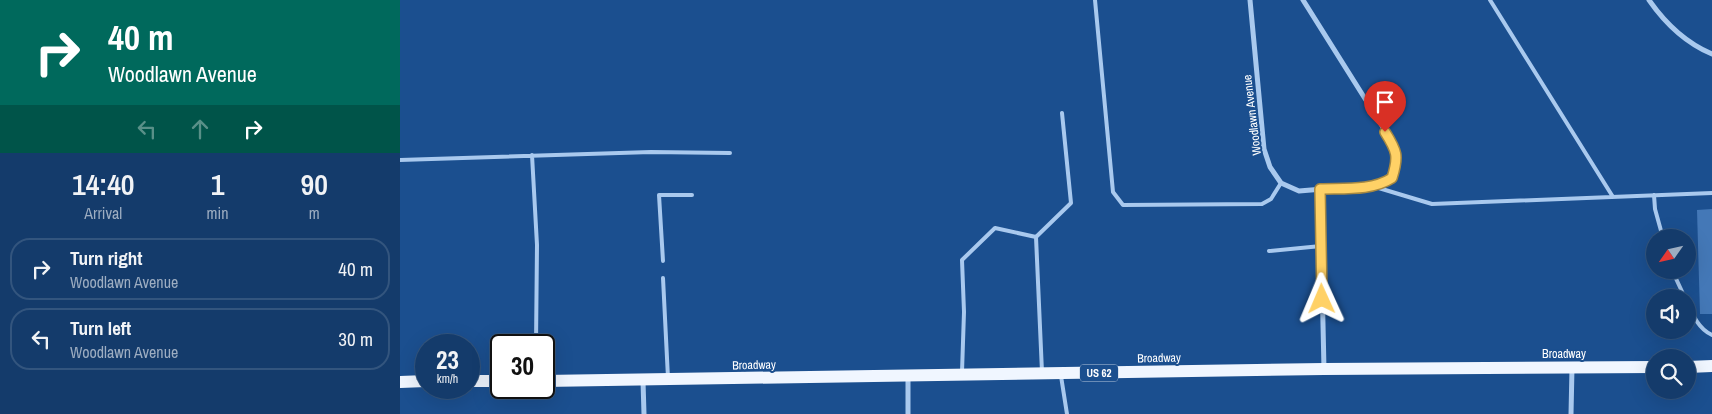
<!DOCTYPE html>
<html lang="en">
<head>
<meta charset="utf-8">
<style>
  :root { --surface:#143b6b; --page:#1d4271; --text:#f1f3f6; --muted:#9dadc1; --line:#33557e }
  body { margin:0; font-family:"Archivo Narrow",sans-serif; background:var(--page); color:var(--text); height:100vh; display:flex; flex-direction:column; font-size:19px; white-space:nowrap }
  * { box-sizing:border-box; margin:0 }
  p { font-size:16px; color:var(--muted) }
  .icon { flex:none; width:28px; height:28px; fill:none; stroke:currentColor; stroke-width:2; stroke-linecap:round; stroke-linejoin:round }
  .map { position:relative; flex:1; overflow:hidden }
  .side { display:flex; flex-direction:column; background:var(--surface); width:400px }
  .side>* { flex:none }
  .guide { background:#00695c; color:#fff; overflow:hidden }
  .needle { width:32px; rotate:236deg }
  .buttons { position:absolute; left:1246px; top:229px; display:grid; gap:10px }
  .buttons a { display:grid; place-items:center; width:50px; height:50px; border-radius:50%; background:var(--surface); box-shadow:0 5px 20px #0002,0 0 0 1px var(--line); font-size:25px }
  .speed { position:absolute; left:15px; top:334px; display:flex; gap:10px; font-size:25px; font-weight:700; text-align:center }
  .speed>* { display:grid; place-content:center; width:65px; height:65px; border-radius:50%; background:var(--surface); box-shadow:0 5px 20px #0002,0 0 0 1px var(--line); line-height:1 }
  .speed small { font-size:12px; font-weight:400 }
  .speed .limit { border:2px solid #111; border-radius:8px; background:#fff; color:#111 }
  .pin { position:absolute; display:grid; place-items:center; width:42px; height:42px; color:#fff; margin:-51px -21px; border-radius:50% 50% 50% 0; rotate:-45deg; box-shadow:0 0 5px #0007 }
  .pin .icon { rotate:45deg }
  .me { position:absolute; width:55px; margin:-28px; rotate:359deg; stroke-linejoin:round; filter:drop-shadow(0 0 4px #0008) }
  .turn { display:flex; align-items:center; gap:18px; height:105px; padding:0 25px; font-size:22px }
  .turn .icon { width:65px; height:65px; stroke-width:2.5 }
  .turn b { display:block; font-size:35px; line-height:42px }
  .lanes { display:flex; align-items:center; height:48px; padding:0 25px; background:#0003; justify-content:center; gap:25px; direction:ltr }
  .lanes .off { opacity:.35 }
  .eta { display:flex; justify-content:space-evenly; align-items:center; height:85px; text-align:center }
  .eta b { font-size:30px; font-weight:600; line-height:35px }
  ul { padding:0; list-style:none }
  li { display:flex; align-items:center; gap:15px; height:62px; margin:0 10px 8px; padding:0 15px; border:2px solid var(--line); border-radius:20px }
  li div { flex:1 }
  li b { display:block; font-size:19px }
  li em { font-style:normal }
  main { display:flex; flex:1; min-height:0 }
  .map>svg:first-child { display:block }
  .building { fill:#4478b7 }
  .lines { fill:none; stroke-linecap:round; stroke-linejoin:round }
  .service { stroke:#a9c9ee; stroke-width:4 }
  .minor { stroke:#a9c9ee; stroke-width:5 }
  .primary { stroke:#f0f6ff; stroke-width:12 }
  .route-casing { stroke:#a68842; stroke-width:12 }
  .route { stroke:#ffd166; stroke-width:9 }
  .labels { text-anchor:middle; stroke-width:4; stroke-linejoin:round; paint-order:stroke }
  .shield { fill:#1b4f8f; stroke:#bbcadd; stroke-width:1 }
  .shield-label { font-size:11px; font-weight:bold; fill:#fff }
  .street-label { font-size:12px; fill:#fff; stroke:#1b4f8f }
</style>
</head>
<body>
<main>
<section class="side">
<div class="guide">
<div class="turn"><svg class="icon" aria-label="right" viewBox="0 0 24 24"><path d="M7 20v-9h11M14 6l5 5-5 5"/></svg><div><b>40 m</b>Woodlawn Avenue</div></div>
<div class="lanes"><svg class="icon off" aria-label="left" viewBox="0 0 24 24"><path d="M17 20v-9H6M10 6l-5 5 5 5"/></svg><svg class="icon off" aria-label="ahead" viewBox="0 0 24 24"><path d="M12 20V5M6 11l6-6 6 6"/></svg><svg class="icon" aria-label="right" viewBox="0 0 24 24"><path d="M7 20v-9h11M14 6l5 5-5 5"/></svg></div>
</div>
<div class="eta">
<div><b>14:40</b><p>Arrival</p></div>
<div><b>1</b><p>min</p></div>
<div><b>90</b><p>m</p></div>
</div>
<ul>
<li><svg class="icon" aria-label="right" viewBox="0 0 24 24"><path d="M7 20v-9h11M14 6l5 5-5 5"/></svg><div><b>Turn right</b><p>Woodlawn Avenue</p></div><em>40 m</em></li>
<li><svg class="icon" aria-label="left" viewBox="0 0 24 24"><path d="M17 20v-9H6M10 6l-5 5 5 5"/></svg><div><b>Turn left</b><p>Woodlawn Avenue</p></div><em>30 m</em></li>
</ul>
</section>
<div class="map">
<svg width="1312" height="414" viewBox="0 0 1312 414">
  <rect width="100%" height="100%" fill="#1b4f8f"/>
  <!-- building -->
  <path class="building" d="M 1312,209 L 1312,314 L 1300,314 L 1297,210 Z"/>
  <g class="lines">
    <!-- service -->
    <path class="service" d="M 695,0 L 713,192 L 723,205 L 862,204 L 871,199 L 881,183
      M 1090,0 L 1213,197
      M 132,155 L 137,245 L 136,345
      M 0,160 L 251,152 L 330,153
      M 972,186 L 1032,204 L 1312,193
      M 1254,195 L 1255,209 L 1263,238
      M 869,251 L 921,246
      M 263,261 L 259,195 L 292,195
      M 1272,270 L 1285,298
      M 263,278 L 268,378
      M 1288,303 C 1293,316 1299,329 1312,335
      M 562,372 L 564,312 L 562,260 L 595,228 L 636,237
      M 642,372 L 636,237 L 671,203 L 662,113
      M 661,376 L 667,414"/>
    <!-- minor -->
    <path class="minor" d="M 850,0 L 864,149 L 870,167 L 881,183 L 899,191 L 983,184 L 992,178 L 997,161 L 996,148 L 903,0
      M 1249,0 C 1265,23 1286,43 1312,54
      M 920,189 L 924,369
      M 508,377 L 508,414
      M 243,381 L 244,414
      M 1171,414 L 1172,368"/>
    <!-- primary -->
    <path class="primary" d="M 1288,367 L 1312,366
      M 69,381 L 101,381
      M 144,381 L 924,369 L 1255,367
      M 0,382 L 26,381"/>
  </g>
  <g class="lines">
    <!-- route casing -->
    <g class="route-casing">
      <path id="route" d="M 922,299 L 920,189 C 943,188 972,191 992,178 C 999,156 997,151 985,132"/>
    </g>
    <!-- route -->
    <use href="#route" class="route"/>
  </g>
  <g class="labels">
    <!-- shield labels -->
    <rect class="shield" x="680" y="364.5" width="38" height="17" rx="4"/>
    <g class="shield-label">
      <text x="699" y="377">US 62</text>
    </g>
    <!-- street labels -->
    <g class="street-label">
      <text transform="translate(852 115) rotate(-97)" y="4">Woodlawn Avenue</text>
      <text x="1164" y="358">Broadway</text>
      <text transform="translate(759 358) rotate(-1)" y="4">Broadway</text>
      <text transform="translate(354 365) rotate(-1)" y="4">Broadway</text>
    </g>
  </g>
</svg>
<div class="buttons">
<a><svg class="needle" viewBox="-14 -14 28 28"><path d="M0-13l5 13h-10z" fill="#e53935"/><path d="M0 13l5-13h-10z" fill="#9dadc1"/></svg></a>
<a><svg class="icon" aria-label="sound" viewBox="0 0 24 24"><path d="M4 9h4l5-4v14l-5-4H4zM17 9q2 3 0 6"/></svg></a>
<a><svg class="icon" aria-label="search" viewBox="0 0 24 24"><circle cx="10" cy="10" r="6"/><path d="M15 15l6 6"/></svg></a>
</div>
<div class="speed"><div>23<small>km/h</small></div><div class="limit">30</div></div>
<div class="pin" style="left:985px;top:132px;background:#d93025"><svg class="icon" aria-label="arrive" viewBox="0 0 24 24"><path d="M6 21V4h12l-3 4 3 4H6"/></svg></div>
<svg class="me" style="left:922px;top:299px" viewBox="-20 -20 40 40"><path d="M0-17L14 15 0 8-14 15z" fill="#ffd166" stroke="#fff" stroke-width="4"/></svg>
</div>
</main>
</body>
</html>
